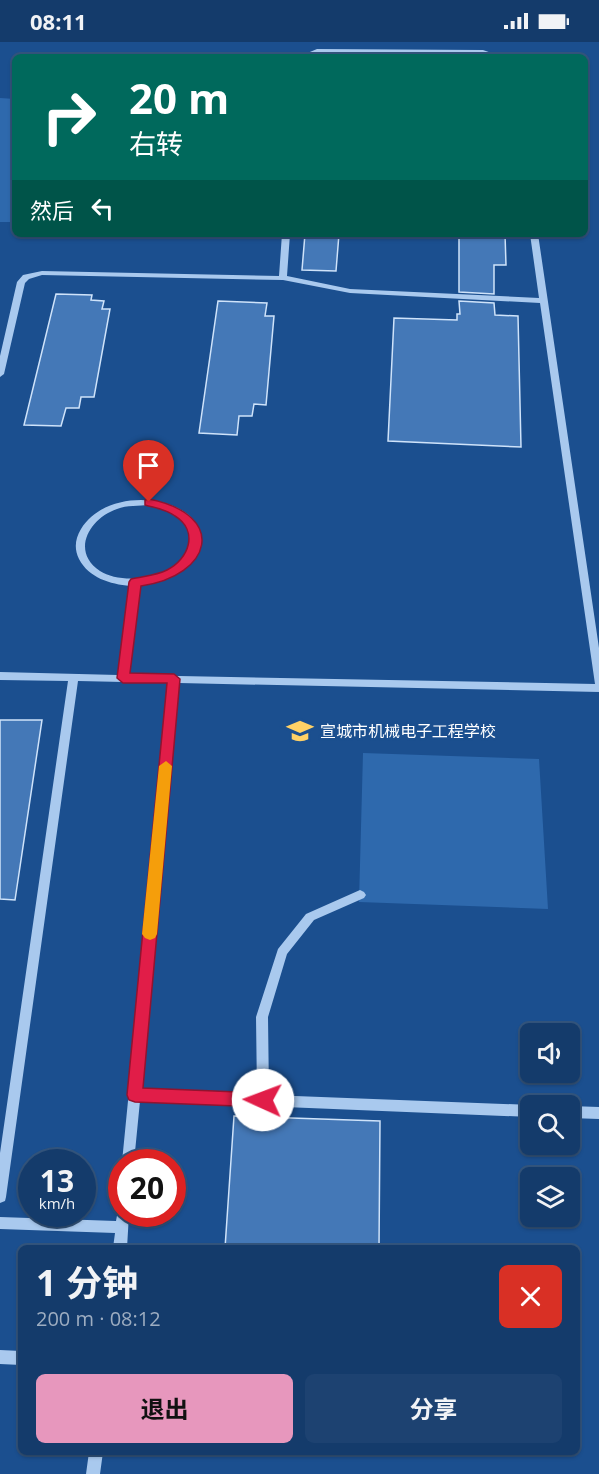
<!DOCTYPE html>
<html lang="zh">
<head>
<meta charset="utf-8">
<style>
  :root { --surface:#143b6b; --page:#1d4271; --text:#f1f3f6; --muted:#9dadc1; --line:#33557e; --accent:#e797bd }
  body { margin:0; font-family:"Open Sans","Noto Sans SC",sans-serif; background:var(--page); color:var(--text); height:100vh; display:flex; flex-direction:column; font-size:22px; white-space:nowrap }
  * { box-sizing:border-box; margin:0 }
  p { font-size:20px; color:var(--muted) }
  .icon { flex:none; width:33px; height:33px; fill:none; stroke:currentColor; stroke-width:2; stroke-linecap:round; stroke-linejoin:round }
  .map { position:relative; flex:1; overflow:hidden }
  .side { position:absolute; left:18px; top:1203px; width:562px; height:210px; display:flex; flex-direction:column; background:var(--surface); border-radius:9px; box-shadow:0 2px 4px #0004,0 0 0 2px var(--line) }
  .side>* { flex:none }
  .hud { position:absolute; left:12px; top:12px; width:576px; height:183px; border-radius:9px; box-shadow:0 2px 4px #0004,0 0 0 2px var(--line); background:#00695c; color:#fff; overflow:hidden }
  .buttons { position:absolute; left:520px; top:981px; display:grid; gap:12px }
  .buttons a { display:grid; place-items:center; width:60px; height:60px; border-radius:9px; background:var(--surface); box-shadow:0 2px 4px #0004,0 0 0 2px var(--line); font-size:30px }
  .speed { position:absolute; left:18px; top:1107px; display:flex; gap:12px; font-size:30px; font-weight:700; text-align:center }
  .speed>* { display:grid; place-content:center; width:78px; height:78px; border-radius:50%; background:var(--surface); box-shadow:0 2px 4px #0004,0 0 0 2px var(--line); line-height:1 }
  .speed small { font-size:15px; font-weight:400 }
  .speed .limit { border:9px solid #d22; background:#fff; color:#111 }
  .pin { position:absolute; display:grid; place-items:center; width:51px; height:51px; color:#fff; margin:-62px -26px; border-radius:50% 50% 50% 0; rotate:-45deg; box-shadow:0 0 6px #0007 }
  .pin .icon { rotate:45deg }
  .me { position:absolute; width:66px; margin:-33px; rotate:272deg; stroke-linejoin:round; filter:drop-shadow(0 0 4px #0008) }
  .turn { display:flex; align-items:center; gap:21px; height:126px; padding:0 18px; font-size:27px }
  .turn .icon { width:78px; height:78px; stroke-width:2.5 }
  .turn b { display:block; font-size:42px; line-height:51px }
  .then { display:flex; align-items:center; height:57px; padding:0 18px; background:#0003; gap:12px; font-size:22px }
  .round { display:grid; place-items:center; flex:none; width:63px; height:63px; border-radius:9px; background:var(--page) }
  .head { display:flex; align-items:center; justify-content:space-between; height:102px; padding:0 18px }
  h1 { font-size:36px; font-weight:700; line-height:45px }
  .cta { display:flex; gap:12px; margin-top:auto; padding:12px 18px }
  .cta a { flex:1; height:69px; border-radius:9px; background:var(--accent); color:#111; font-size:24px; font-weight:700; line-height:69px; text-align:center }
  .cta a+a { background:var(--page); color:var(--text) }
  .status { display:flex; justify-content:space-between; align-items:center; height:42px; padding:0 30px; background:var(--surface); direction:ltr }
  .status svg { height:16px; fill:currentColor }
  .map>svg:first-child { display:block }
  .green { fill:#2e69ad }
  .building { fill:#4478b7; stroke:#cfe3fa; stroke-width:1.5 }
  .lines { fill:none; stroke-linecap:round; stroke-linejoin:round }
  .minor { fill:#a9c9ee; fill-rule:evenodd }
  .route { fill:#e11d48; stroke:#92132f; stroke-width:1.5 }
  .slow { fill:#f59e0b }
  .labels { text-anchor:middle; stroke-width:5; stroke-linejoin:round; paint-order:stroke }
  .poi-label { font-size:16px; fill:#fff; stroke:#1b4f8f; text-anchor:start }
</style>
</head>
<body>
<div class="status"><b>08:11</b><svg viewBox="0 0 49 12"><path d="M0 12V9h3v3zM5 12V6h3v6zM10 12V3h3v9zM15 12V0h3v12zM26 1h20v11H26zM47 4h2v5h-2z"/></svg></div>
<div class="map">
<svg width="599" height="1432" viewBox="0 0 599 1432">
  <rect width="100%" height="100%" fill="#1b4f8f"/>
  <!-- green -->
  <path class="green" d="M 0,56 L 15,57 L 15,180 L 0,180 Z
    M 363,711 L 539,717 L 548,867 L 359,860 Z"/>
  <!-- building -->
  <path class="building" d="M 305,192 L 339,192 L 336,229 L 302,228 Z
    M 459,192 L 505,192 L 506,223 L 494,223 L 494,252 L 459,250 Z
    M 56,252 L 92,253 L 91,258 L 104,259 L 102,267 L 110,267 L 94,355 L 81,355 L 79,366 L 66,366 L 61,384 L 24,383 Z
    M 218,259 L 267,261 L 265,274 L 274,274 L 266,363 L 254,362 L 252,374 L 239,374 L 237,393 L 199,391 Z
    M 459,259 L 494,261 L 495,273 L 518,274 L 521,405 L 388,399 L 394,276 L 457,278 L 457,272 L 460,272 Z
    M 0,678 L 42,678 L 15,858 L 0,857 Z
    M 234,1074 L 380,1079 L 379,1206 L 225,1206 Z"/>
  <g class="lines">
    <!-- minor -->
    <path class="minor" d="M 317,7 L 483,8 L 503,15 L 493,15 L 483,12 L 318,11 L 307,15 L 298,15 Z
      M 282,192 L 290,192 L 287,234 L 350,247 L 539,256 L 530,192 L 538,192 L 599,606 L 599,650 L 179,641 L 141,1048 L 257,1052 L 256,975 L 278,907 L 306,872 L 360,848 L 364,850 L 366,853 L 364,856 L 314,878 L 287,912 L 268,975 L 269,1053 L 531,1063 L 531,1075 L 140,1059 L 134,1120 L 122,1120 L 169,641 L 78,639 L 6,1155 L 5,1159 L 0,1161 L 0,1111 L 68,639 L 0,638 L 0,630 L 118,633 L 130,544 C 110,542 89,536 79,517 C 74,507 75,497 81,487 C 112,436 220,458 197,510 C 188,531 161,541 139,543 L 128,633 L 595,642 L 540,261 L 350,251 L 283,238 L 42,233 L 29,237 L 25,241 L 4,332 L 0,335 L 0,314 L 17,240 L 23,233 L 42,229 L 279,234 ZM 149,463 C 158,465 167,467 175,472 C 183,477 189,485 190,494 C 195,534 126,546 100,529 C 70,509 90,476 117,467 C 127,463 139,464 149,463 Z
      M 570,1064 L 599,1065 L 599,1077 L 570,1076 Z
      M 122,1167 L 122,1172 L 129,1172 L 127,1206 L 113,1206 L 115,1191 L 0,1187 L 0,1175 L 116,1179 L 118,1168 Z
      M 0,1308 L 21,1309 L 21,1323 L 0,1322 Z
      M 89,1410 L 103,1410 L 100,1432 L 86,1432 Z"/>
  </g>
  <!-- route -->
  <path class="route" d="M 149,457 C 229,473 212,534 141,544 L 130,631 L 174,632 L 180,637 L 143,1046 L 263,1051 L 269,1053 L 271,1058 L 269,1063 L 263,1065 L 135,1060 L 129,1058 L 127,1053 L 167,641 L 123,641 L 117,636 L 129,540 L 131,537 C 143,534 155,534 167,528 C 189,517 199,489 175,474 C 166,467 155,466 145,463 L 145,458 Z"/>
  <!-- slow -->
  <path class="slow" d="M 166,719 L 172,724 L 157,892 L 155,896 L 150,898 L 145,896 L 142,892 L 159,724 Z"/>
  <!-- icons -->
  <defs>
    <g id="university-bare" transform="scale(2.07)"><path d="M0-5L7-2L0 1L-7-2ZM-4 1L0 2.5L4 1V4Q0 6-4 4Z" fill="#ffd166" stroke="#1b4f8f" stroke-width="2.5" paint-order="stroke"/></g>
  </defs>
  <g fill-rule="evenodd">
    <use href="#university-bare" x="300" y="689"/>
  </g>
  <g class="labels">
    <!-- poi labels -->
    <g class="poi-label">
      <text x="320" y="695">宣城市机械电子工程学校</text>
    </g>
  </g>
</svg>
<div class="buttons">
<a><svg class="icon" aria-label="sound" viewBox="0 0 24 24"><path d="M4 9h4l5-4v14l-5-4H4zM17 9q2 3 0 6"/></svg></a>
<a><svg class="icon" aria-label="search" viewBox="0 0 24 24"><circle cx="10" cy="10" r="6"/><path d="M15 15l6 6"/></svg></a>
<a><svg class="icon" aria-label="layers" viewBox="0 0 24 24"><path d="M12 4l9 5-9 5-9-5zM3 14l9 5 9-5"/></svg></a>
</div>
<div class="speed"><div>13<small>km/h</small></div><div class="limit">20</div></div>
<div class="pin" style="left:149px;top:460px;background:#d93025"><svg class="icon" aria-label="arrive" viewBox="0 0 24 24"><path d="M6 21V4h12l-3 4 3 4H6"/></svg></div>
<svg class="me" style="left:263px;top:1058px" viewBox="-20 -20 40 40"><circle r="19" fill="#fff"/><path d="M0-13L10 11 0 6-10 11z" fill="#e11d48"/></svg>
<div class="hud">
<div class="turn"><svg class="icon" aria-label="right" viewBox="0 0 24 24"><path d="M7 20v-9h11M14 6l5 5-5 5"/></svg><div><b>20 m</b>右转</div></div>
<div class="then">然后<svg class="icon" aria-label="left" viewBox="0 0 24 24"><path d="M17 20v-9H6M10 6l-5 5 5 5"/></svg></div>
</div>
<section class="side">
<div class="head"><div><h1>1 分钟</h1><p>200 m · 08:12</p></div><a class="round" style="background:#d93025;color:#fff"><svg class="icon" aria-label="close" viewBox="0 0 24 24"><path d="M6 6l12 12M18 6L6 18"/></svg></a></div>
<div class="cta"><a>退出</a><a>分享</a></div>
</section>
</div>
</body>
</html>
